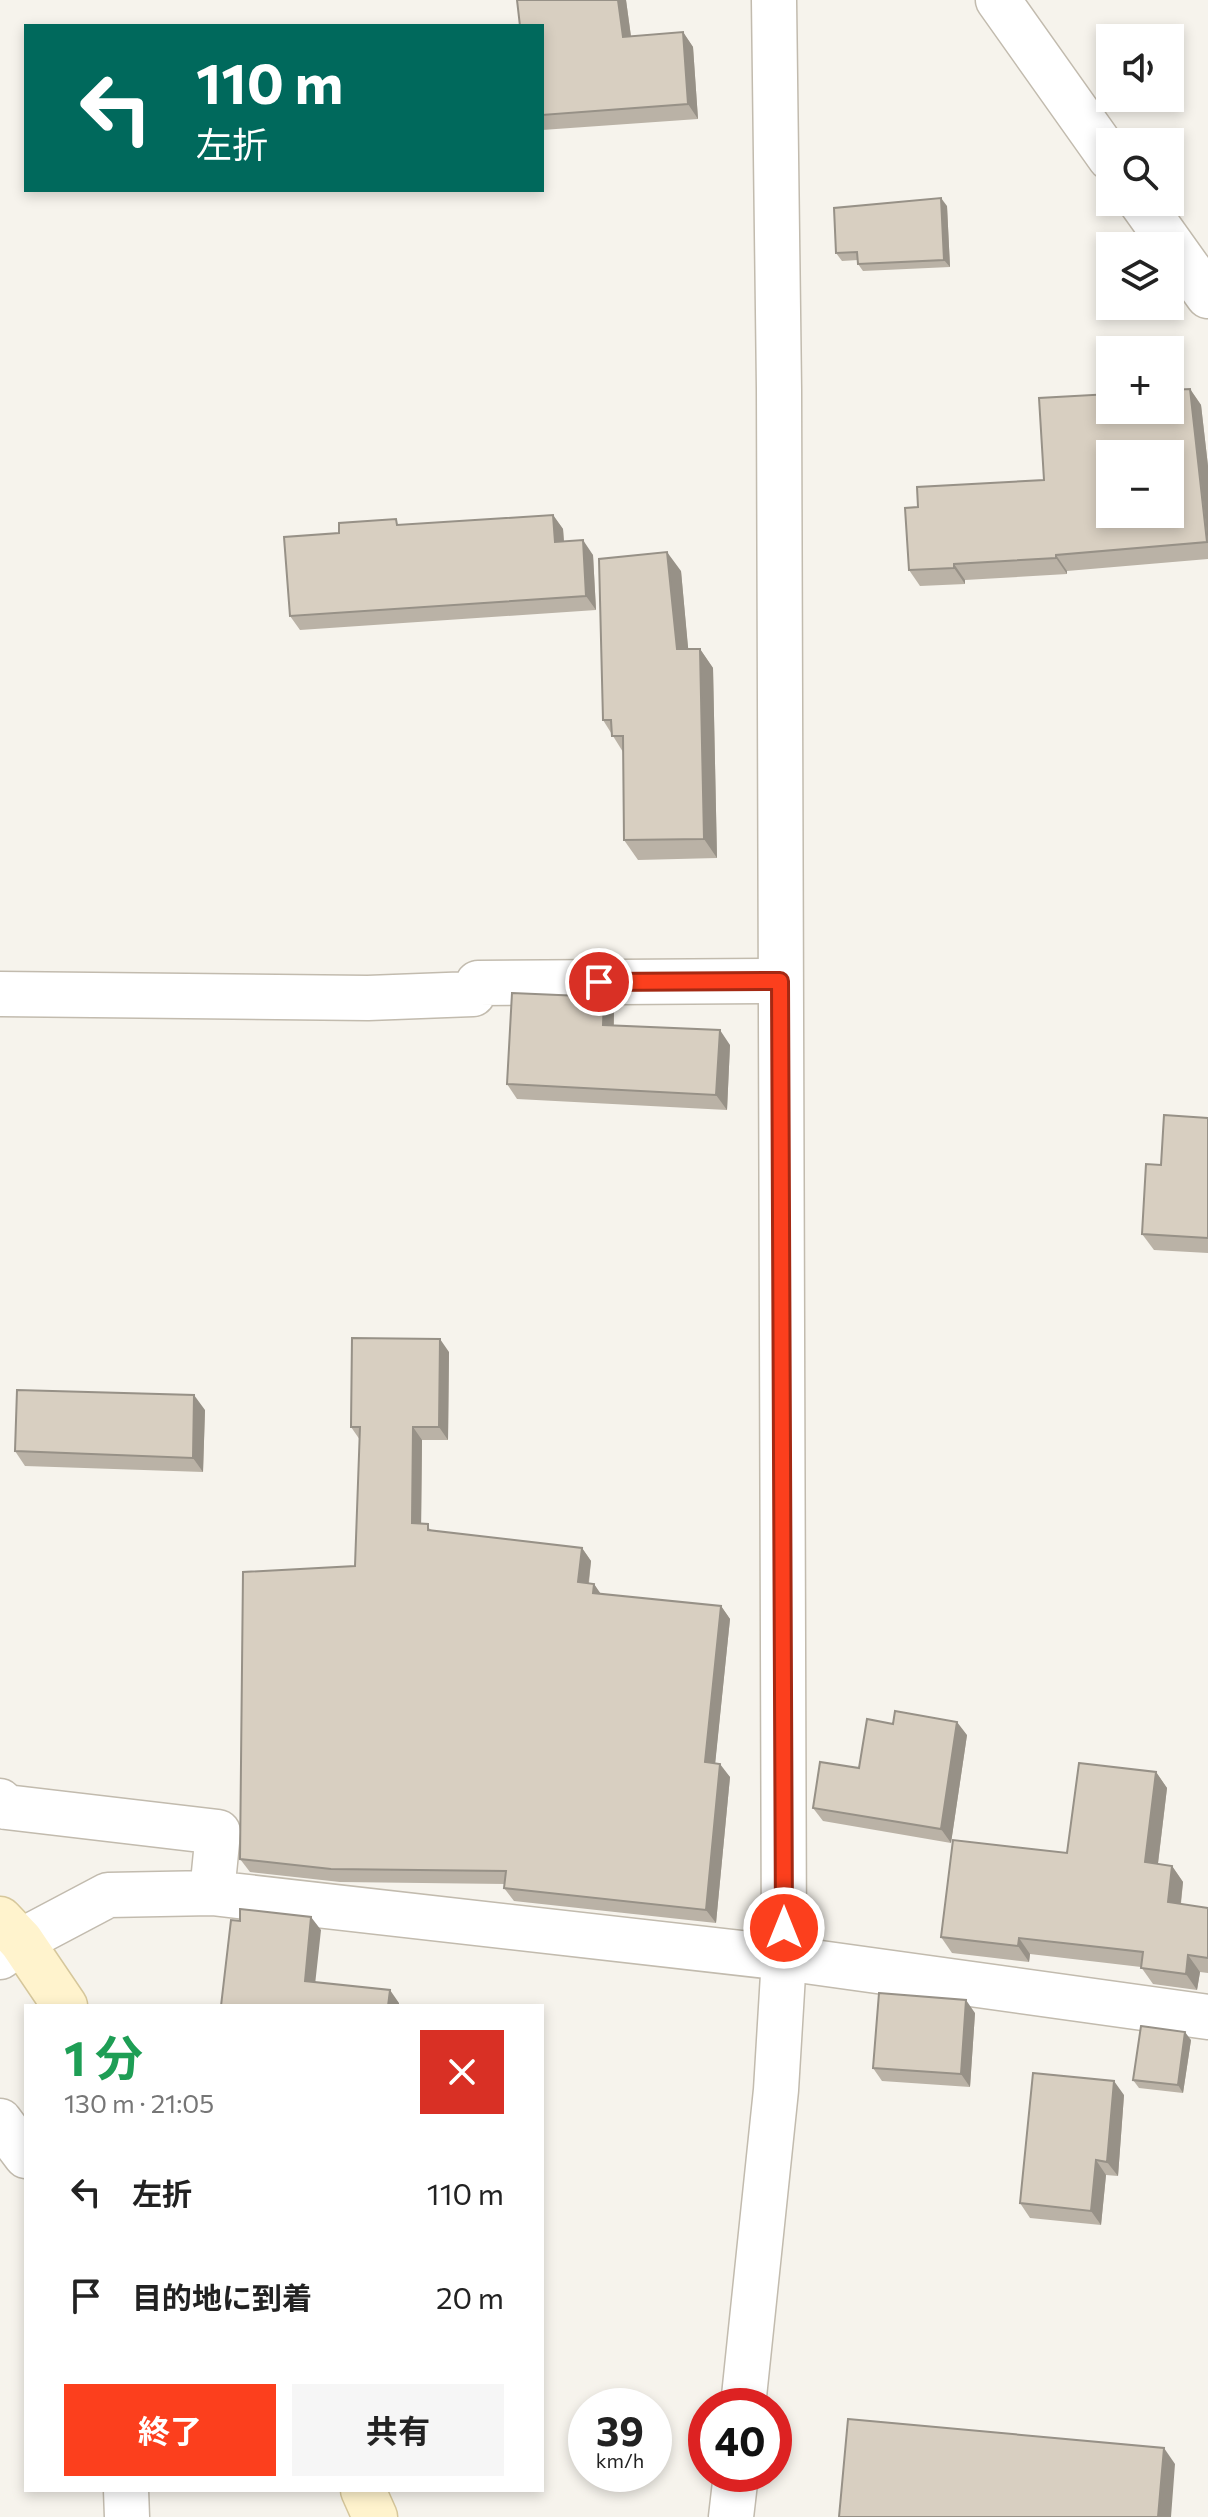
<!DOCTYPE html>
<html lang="ja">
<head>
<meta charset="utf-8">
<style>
  :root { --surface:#fff; --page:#f6f6f6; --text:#222; --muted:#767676; --accent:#fc3f1d }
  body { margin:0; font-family:Commissioner,"Noto Sans JP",sans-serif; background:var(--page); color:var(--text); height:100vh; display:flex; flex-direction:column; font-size:30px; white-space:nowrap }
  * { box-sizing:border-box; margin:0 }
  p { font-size:26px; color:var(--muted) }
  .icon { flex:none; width:44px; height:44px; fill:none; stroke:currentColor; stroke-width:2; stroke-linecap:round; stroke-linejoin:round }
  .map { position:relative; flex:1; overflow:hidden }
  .details { position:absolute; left:24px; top:2004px; width:520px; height:488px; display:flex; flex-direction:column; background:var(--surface); border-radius:0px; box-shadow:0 4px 12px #0003 }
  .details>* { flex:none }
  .top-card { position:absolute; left:24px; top:24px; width:520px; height:168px; border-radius:0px; box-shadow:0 4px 12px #0003; background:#00695c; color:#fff; overflow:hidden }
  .controls { position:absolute; left:1096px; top:24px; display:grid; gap:16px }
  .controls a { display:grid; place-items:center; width:88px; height:88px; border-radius:0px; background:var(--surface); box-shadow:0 4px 12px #0003; font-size:40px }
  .speed { position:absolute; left:568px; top:2388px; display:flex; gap:16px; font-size:40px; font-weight:700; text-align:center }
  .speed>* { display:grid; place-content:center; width:104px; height:104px; border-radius:50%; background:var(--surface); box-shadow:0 4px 12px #0003; line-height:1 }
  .speed small { font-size:20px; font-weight:400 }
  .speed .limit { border:12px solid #d22; background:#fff; color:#111 }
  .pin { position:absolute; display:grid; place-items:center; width:68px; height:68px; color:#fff; margin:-34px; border:4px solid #fff; border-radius:50%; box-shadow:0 2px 8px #0007 }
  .me { position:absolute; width:88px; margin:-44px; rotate:0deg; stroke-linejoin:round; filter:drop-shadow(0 0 6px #0008) }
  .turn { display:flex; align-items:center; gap:28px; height:168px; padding:0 40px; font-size:36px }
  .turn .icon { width:104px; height:104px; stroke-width:2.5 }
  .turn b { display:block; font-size:56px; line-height:68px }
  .round { display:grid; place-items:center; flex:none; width:84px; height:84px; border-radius:0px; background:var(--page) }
  .summary { display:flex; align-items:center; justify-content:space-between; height:136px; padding:0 40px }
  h1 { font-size:48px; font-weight:700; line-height:60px; color:#1e9e55 }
  .cta { display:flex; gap:16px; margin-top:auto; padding:16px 40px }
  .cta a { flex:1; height:92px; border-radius:0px; background:var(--accent); color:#fff; font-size:32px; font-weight:700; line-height:92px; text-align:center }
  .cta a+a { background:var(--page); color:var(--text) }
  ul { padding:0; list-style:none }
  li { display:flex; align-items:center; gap:24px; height:104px; padding:0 40px }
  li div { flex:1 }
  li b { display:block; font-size:30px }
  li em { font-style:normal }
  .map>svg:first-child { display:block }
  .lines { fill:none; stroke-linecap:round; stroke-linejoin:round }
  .minor-casing { stroke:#c2bbae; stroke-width:47 }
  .tertiary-casing { stroke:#c2bbae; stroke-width:47 }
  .secondary-casing { stroke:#d6c79b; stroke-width:47 }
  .minor { stroke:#fff; stroke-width:44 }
  .tertiary { stroke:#fff; stroke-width:44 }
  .secondary { stroke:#fff3cd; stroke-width:44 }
  .wall { fill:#bab2a6 }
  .shaded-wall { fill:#979187 }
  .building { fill:#d8cfc1; stroke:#979187; stroke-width:2; fill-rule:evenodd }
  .route-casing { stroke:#a42913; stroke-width:20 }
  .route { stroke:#fc3f1d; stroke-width:14 }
</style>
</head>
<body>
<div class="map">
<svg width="1208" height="2517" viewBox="0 0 1208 2517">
  <rect width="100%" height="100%" fill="#f6f3ec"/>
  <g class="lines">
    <!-- minor casing -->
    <g class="minor-casing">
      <path id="minor" d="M 998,0 L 1110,158
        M 1141,202 L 1208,296
        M 0,994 L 368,998 L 473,994 L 478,983 L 780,981
        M 0,1801 L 6,1807 L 218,1832 L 212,1893
        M 0,1957 L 21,1941 L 108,1895 L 212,1893 L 784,1958 L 1208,2017
        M 0,2121 L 26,2156
        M 126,2490 L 127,2517"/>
    </g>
    <!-- tertiary casing -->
    <g class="tertiary-casing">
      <path id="tertiary" d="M 743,2406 L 776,2090 L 784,1958 L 779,389 L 774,0
        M 731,2517 L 736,2474"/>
    </g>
    <!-- secondary casing -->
    <g class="secondary-casing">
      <path id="secondary" d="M 0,1919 L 21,1941 L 65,2006
        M 363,2490 L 375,2517"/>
    </g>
    <!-- minor -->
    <use href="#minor" class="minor"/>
    <!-- tertiary -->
    <use href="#tertiary" class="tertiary"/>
    <!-- secondary -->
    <use href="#secondary" class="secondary"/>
  </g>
  <!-- wall -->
  <path class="wall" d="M 626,0 L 631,36 L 683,32 L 693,47 L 698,119 L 542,130 L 542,26 Z
    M 947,206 L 950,267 L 863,271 L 858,264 L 858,260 L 842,261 L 836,253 Z
    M 1190,389 L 1201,405 L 1208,466 L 1208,559 L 1067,571 L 1067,574 L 965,580 L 965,584 L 920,586 L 909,570 L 918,507 L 1044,480 Z
    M 553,515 L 563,529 L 564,542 L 593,555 L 596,610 L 300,630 L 290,616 L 339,533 L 401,525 Z
    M 681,571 L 688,649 L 700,649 L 713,668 L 717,858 L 638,860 L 624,840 L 623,752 L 603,720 Z
    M 614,1011 L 614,1026 L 730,1045 L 727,1110 L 517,1099 L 507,1084 Z
    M 1208,1118 L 1208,1253 L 1154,1250 L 1142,1234 L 1161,1165 Z
    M 449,1352 L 448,1440 L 422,1440 L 421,1523 L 433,1531 L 582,1548 L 591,1561 L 589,1583 L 594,1584 L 600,1594 L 721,1606 L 730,1619 L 715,1763 L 730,1777 L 716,1923 L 514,1901 L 504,1888 L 505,1884 L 340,1882 L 250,1872 L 240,1859 L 355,1566 L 360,1440 L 351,1427 Z
    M 205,1410 L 203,1472 L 25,1466 L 15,1451 Z
    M 967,1735 L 951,1843 L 823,1821 L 813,1808 L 859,1768 Z
    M 1156,1772 L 1167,1788 L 1158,1864 L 1172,1866 L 1183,1882 L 1181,1904 L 1208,1908 L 1208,1973 L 1200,1972 L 1197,1990 L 1153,1984 L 1141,1967 L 1030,1954 L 1029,1962 L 952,1953 L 941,1937 L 1067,1853 Z
    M 975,2013 L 970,2087 L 882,2081 L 873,2068 Z
    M 1191,2040 L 1183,2093 L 1139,2088 L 1133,2080 Z
    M 1124,2095 L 1118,2176 L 1106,2175 L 1101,2225 L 1030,2218 L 1020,2203 Z"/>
  <!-- shaded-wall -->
  <path class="shaded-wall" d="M 618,0 L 626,0 L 633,52 L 623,37 Z
    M 683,32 L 693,47 L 698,119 L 688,104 Z
    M 941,198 L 947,206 L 950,267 L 944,260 Z
    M 1190,389 L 1201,405 L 1208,466 L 1208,543 Z
    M 553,515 L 563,529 L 565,557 L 555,542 Z
    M 583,540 L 593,555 L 596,610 L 586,596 Z
    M 667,552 L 681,571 L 690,668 L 677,649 Z
    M 1056,555 L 1067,571 L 1067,574 L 1056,558 Z
    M 954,564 L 965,580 L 965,584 L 954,568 Z
    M 700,649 L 713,668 L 717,858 L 704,839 Z
    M 604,997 L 614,1011 L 613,1040 L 603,1025 Z
    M 720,1030 L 730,1045 L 727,1110 L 716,1095 Z
    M 440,1339 L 449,1352 L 448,1440 L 439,1427 Z
    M 194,1395 L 205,1410 L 203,1472 L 193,1458 Z
    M 413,1427 L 422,1440 L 421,1536 L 412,1523 Z
    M 582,1548 L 591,1561 L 587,1595 L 578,1582 Z
    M 594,1584 L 603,1597 L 593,1593 Z
    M 721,1606 L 730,1619 L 714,1775 L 705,1762 Z
    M 957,1722 L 967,1735 L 951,1843 L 941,1829 Z
    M 720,1764 L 730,1777 L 716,1923 L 706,1910 Z
    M 1156,1772 L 1167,1788 L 1156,1879 L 1145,1862 Z
    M 1172,1866 L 1183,1882 L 1179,1918 L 1168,1902 Z
    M 311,1917 L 321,1930 L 314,1994 L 305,1981 Z
    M 1019,1938 L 1030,1954 L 1029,1962 L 1018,1946 Z
    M 1188,1955 L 1200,1972 L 1197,1990 L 1186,1974 Z
    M 390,1990 L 399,2003 L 399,2006 L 388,2006 Z
    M 966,2000 L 975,2013 L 970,2087 L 961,2074 Z
    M 1185,2032 L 1191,2040 L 1183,2093 L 1178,2085 Z
    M 1114,2081 L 1124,2095 L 1118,2176 L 1107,2162 Z
    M 1096,2160 L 1106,2175 L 1101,2225 L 1091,2211 Z
    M 1164,2448 L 1175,2464 L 1171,2517 L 1158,2517 Z"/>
  <!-- building -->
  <path class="building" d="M 517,0 L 618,0 L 623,37 L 683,32 L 688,104 L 542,115 L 542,26 L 520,26 Z
    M 941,198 L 944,260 L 858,264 L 857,252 L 836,253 L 834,208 Z
    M 1190,389 L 1207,542 L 1056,555 L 1056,558 L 954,564 L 954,568 L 909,570 L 905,508 L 918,507 L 917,487 L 1044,480 L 1039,398 L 1110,394 L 1110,410 L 1170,410 L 1170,390 ZM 1110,454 L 1170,454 L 1170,514 L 1110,514 Z
    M 553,515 L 555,542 L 583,540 L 586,596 L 290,616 L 284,537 L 339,533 L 339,523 L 396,519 L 397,525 Z
    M 667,552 L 677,649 L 700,649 L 704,839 L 624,840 L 623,736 L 612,736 L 611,720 L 603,720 L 599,559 Z
    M 512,993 L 604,997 L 603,1025 L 720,1030 L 716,1095 L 507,1084 Z
    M 1164,1115 L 1208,1118 L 1208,1238 L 1142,1234 L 1146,1164 L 1161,1165 Z
    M 352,1338 L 440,1339 L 439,1427 L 413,1427 L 412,1523 L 428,1524 L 428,1530 L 582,1548 L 578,1582 L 594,1584 L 593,1593 L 721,1606 L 705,1762 L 720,1764 L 706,1910 L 504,1888 L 506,1871 L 331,1869 L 240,1859 L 243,1572 L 355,1566 L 360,1427 L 351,1427 Z
    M 17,1390 L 194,1395 L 193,1458 L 15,1451 Z
    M 895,1711 L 957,1722 L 941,1829 L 813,1808 L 820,1762 L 859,1768 L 867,1719 L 893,1724 Z
    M 1079,1763 L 1156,1772 L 1145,1862 L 1172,1866 L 1168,1902 L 1208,1908 L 1208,1958 L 1188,1955 L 1186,1974 L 1141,1968 L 1143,1952 L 1019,1938 L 1018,1946 L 941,1937 L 953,1840 L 1067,1853 Z
    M 240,1909 L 311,1917 L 305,1981 L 390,1990 L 388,2006 L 221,2006 L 231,1920 L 240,1921 Z
    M 879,1993 L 966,2000 L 961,2074 L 873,2068 Z
    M 1141,2026 L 1185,2032 L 1178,2085 L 1133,2080 Z
    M 1033,2073 L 1114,2081 L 1107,2162 L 1096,2160 L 1091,2211 L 1020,2203 Z
    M 848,2419 L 1164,2448 L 1158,2517 L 839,2517 Z"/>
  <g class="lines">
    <!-- route casing -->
    <g class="route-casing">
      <path id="route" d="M 599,982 L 780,981 L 784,1928"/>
    </g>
    <!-- route -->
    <use href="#route" class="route"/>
  </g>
</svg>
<div class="controls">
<a><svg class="icon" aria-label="sound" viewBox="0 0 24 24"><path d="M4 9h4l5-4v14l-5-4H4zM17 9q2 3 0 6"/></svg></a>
<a><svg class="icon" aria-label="search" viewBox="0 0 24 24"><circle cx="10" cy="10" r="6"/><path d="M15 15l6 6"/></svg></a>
<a><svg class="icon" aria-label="layers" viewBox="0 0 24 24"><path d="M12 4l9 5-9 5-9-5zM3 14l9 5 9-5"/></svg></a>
<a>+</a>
<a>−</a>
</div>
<div class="speed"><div>39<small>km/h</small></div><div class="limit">40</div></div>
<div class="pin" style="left:599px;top:982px;background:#d93025"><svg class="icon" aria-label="arrive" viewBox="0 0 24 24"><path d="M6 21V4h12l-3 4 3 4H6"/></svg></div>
<svg class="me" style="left:784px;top:1928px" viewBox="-20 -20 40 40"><circle r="17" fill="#fc3f1d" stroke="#fff" stroke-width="3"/><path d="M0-11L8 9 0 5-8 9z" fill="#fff"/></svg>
<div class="top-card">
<div class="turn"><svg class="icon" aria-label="left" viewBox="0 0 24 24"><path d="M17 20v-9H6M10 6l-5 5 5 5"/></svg><div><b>110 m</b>左折</div></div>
</div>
<section class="details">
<div class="summary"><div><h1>1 分</h1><p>130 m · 21:05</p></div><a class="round" style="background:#d93025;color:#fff"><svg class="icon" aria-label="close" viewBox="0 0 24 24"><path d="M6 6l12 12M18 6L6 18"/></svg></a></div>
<ul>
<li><svg class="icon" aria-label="left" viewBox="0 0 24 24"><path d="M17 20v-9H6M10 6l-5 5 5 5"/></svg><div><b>左折</b></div><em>110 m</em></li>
<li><svg class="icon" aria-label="arrive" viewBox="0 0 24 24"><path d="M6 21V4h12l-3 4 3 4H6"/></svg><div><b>目的地に到着</b></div><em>20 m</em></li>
</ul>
<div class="cta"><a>終了</a><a>共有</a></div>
</section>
</div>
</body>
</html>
